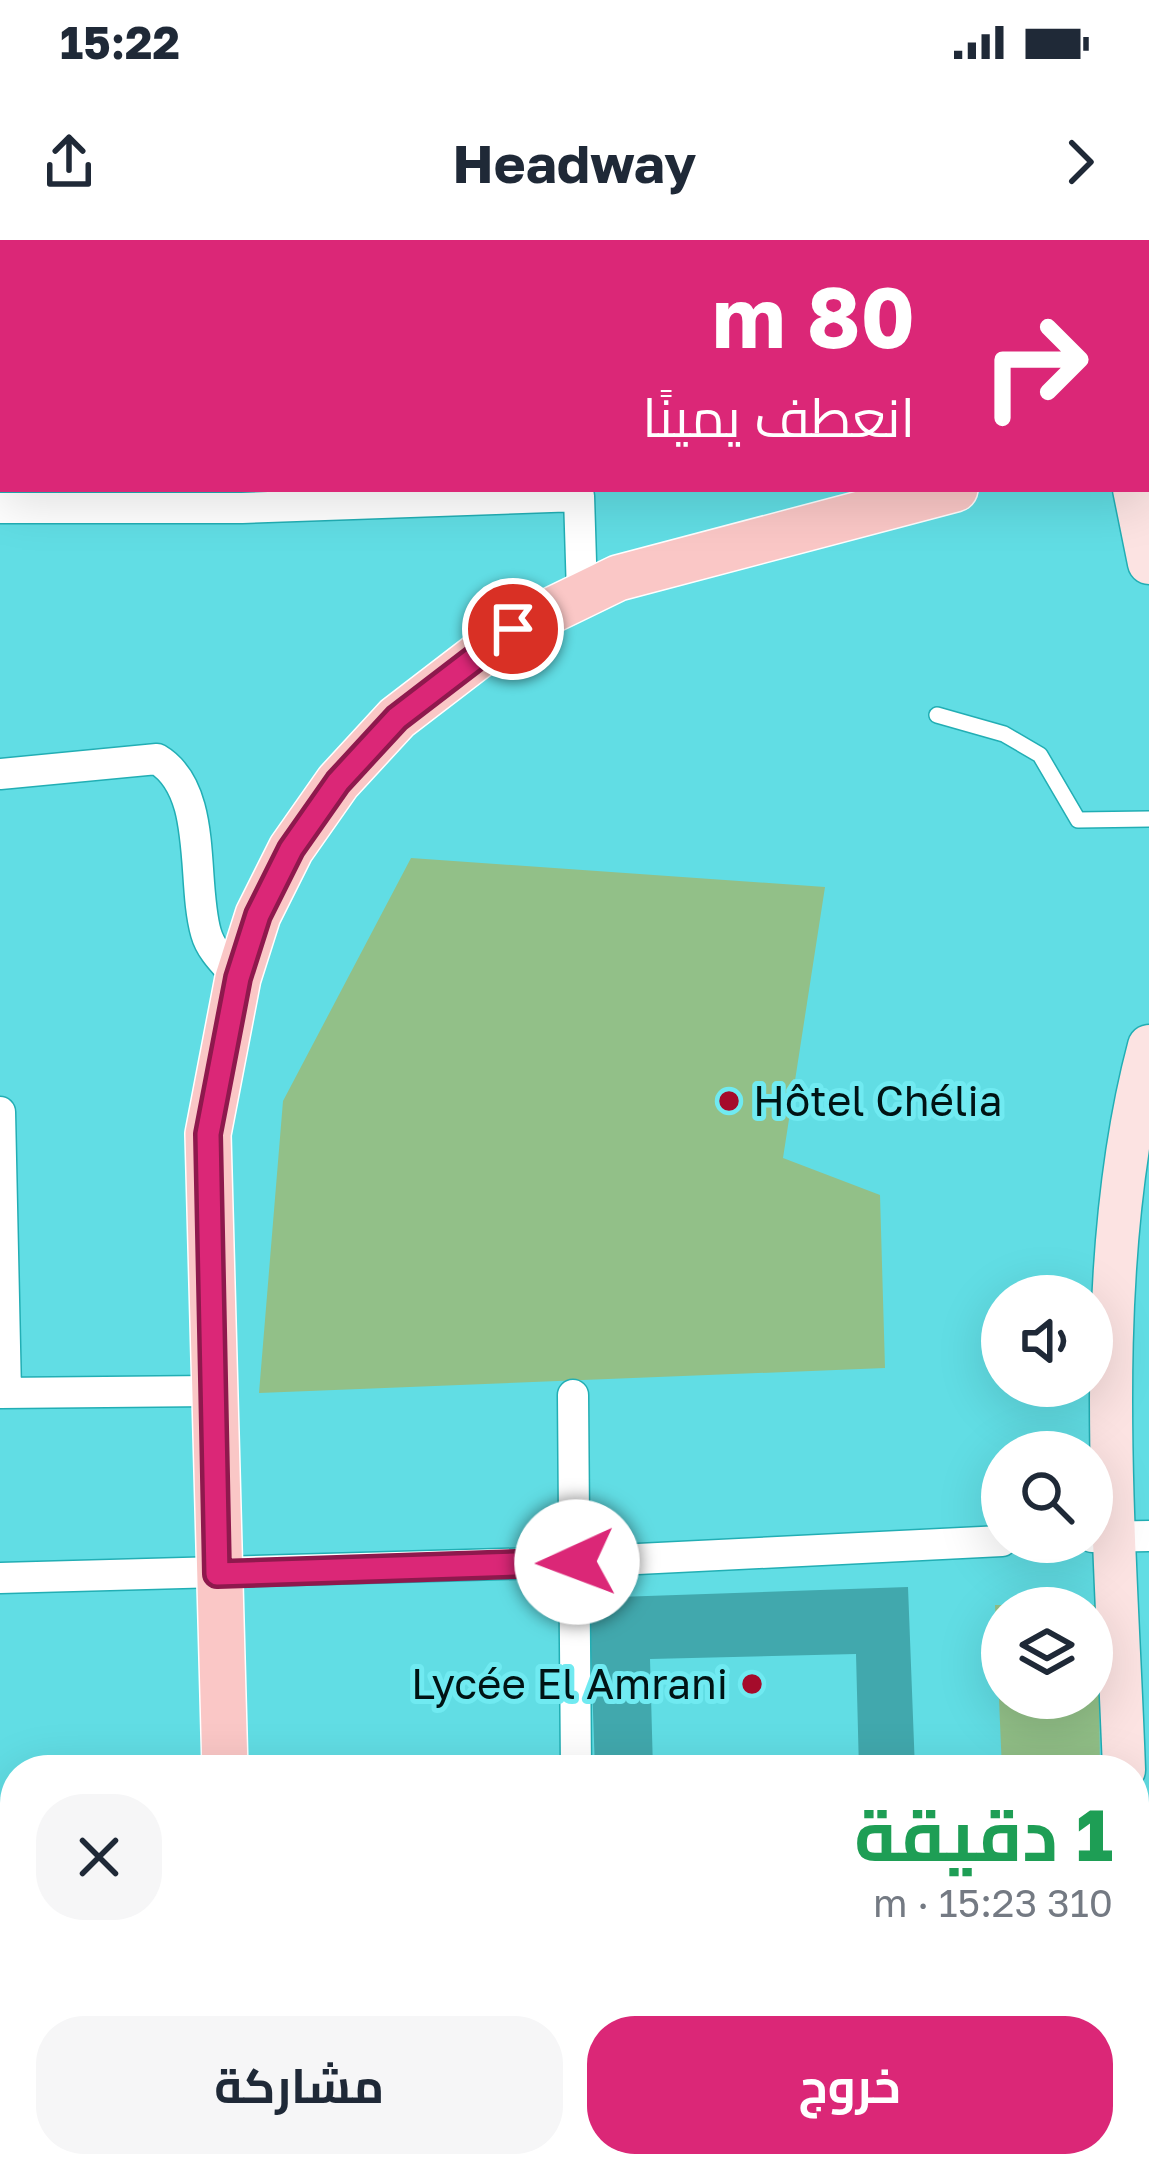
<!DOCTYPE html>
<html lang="ar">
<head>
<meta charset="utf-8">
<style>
  :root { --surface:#fff; --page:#f6f6f7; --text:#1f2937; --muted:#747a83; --accent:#db2777 }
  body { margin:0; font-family:"Golos Text",Cairo,sans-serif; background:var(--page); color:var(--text); direction:rtl; height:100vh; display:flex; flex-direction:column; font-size:45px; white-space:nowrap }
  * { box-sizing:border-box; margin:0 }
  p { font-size:39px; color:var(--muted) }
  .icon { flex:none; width:66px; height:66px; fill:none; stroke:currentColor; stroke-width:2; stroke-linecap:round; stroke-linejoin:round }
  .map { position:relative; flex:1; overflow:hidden; direction:ltr }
  .drawer { position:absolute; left:0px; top:1515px; width:1149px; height:423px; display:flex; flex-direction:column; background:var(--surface); border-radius:48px 48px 0 0; box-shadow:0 12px 48px #0002; direction:rtl }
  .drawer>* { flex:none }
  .guide { position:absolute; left:0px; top:0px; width:1149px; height:252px; box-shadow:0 12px 48px #0002; direction:rtl; background:#db2777; color:#fff; overflow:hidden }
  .tools { position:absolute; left:981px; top:1035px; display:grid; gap:24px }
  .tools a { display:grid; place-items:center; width:132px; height:132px; border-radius:50%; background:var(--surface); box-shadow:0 12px 48px #0002; font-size:60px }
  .pin { position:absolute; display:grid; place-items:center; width:102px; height:102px; color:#fff; margin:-51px; border:6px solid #fff; border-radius:50%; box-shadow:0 3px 12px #0007 }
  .me { position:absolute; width:132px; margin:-66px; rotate:268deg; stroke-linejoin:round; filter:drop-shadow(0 0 9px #0008) }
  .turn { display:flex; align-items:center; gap:42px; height:252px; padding:0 36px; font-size:54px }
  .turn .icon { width:156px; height:156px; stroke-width:2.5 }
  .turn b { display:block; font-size:84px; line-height:102px }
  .round { display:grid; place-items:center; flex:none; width:126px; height:126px; border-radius:48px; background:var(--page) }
  .summary { display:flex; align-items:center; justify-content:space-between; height:204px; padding:0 36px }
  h1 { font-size:72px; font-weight:700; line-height:90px; color:#1e9e55 }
  .primary-button { display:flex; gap:24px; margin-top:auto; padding:24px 36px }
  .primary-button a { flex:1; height:138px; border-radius:48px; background:var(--accent); color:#fff; font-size:48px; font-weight:700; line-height:138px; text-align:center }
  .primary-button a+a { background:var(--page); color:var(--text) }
  .status { display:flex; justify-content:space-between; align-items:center; height:84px; padding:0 60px; background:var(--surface); direction:ltr }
  .status svg { height:33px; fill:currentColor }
  header { display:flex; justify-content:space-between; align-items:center; height:156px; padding:0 36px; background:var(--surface); font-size:54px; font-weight:700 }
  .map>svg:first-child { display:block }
  .green { fill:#92c088; fill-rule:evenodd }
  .building { fill:#41a8ad }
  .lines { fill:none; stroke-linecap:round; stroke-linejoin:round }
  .lane-casing { stroke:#22aeb4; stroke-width:18 }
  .street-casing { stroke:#22aeb4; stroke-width:33 }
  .secondary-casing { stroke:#22aeb4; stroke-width:45 }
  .primary-casing { stroke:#fff; stroke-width:48 }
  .lane { stroke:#fff; stroke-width:15 }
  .street { stroke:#fff; stroke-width:30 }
  .secondary { stroke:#fce3e2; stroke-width:42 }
  .primary { stroke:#fac7c6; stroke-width:45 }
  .route-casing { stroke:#8e194d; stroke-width:30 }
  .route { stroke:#db2777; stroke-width:21 }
  .poi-dot { fill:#a50b2b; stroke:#70eaf1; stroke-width:4.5 }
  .labels { text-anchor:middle; stroke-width:10; stroke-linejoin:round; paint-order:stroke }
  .poi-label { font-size:42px; fill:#001314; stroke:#70eaf1; text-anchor:start }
</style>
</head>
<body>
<div class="status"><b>15:22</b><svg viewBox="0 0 49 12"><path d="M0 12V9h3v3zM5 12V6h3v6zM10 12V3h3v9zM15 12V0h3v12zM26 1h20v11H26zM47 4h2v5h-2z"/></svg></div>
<header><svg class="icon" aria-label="forward" viewBox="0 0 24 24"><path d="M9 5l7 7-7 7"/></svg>Headway<svg class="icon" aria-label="share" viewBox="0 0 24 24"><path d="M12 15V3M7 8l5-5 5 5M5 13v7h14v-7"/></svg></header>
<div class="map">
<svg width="1149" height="1937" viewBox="0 0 1149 1937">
  <rect width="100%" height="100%" fill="#61dde4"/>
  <!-- green -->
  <path class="green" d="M 411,618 L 825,647 L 783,918 L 880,955 L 885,1128 L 259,1153 L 283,861 Z
    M 995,1365 L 1098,1365 L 1100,1530 L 1002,1530 ZM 1002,1368 L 1092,1368 L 1092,1458 L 1002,1458 Z"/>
  <!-- building -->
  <path class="building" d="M 908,1347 L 915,1530 L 859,1530 L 856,1414 L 650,1419 L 653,1530 L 595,1530 L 589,1358 Z
    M 609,1923 L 887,1923 L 888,1937 L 609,1937 Z
    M 1002,1923 L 1046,1923 L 1047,1937 L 1002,1937 Z"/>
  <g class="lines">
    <!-- lane casing -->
    <g class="lane-casing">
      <path id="lane" d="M 463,0 L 463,3
        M 937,475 L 1004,494 L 1040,515 L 1078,580 L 1149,579"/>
    </g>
    <!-- street casing -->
    <g class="street-casing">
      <path id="street" d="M 256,0 L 256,3
        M 965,0 L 965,3
        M 0,268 L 242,268 L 579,256 L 582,354
        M 0,534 L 157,519 C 209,550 191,641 206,693 C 211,711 226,724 238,738
        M 0,872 L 6,1153
        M 0,1153 L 211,1151
        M 573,1155 L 576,1530
        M 1092,1297 L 1149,1296
        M 0,1338 L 577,1322 L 1002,1301
        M 1134,1670 L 1149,1670
        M 0,1698 L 15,1697
        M 583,1923 L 584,1937
        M 945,1923 L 946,1937"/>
    </g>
    <!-- secondary casing -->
    <g class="secondary-casing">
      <path id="secondary" d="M 1134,249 L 1149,323
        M 1124,1530 C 1116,1299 1089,1031 1149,806
        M 1134,1766 L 1143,1937"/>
    </g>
    <!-- primary casing -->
    <g class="primary-casing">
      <path id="primary" d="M 1146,214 L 1149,213
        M 225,1530 L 208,894 L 238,738 L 258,675 L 291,609 L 338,542 L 397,478 L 513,389 L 618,338 L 955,249
        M 233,1937 L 233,1923"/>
    </g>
    <!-- lane -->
    <use href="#lane" class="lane"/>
    <!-- street -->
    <use href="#street" class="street"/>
    <!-- secondary -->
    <use href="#secondary" class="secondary"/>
    <!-- primary -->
    <use href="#primary" class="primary"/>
  </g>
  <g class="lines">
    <!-- route casing -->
    <g class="route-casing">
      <path id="route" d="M 513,389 L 397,478 L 338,542 L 291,609 L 258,675 L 238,738 L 208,894 L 217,1334 L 577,1322"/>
    </g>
    <!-- route -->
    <use href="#route" class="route"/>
  </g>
  <!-- markers -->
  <g class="poi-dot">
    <circle cx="729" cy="861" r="12"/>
    <circle cx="752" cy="1444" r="12"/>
  </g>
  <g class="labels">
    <!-- poi labels -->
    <g class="poi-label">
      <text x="753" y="876">Hôtel Chélia</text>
      <text x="728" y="1459" text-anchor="end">Lycée El Amrani</text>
    </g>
  </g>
</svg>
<div class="tools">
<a><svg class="icon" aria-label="sound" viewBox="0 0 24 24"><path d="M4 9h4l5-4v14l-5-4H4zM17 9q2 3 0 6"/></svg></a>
<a><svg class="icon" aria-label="search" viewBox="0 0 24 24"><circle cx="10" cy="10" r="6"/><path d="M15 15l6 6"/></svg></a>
<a><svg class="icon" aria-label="layers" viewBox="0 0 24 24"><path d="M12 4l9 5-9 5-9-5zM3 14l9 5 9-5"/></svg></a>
</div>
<div class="pin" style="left:513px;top:389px;background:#d93025"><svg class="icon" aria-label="arrive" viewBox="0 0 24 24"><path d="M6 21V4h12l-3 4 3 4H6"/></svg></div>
<svg class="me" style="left:577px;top:1322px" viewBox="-20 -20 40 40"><circle r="19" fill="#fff"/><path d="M0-13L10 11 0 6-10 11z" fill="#db2777"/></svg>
<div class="guide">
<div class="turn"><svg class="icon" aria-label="right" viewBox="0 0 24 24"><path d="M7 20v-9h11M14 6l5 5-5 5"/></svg><div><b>80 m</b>انعطف يمينًا</div></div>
</div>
<section class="drawer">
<div class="summary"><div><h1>1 دقيقة</h1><p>310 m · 15:23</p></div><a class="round"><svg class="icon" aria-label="close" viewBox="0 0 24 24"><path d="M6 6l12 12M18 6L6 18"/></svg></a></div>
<div class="primary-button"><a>خروج</a><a>مشاركة</a></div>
</section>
</div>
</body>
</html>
